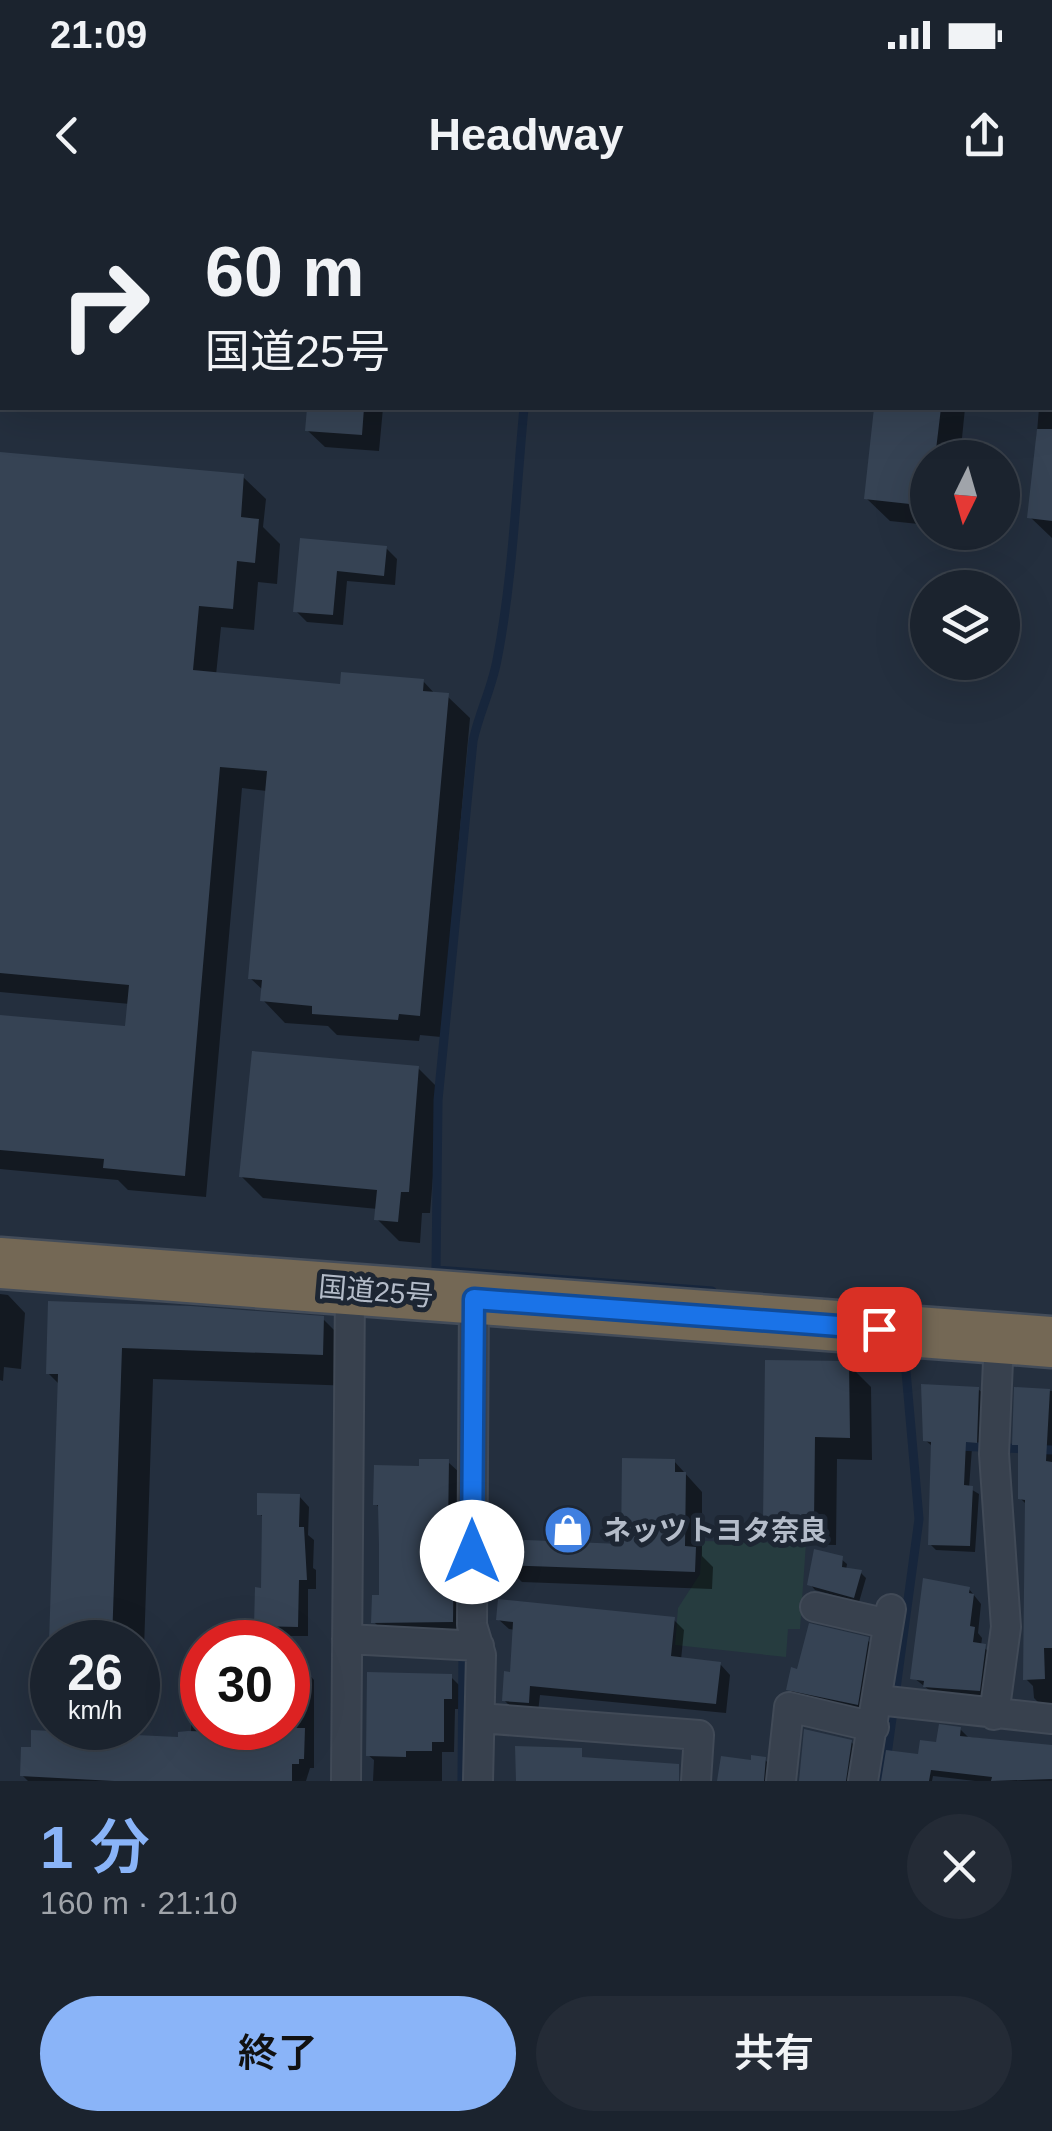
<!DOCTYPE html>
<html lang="ja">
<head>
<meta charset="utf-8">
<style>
  :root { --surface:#1b232e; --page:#242b36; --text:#f1f3f6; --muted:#a0a4aa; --line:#39404a; --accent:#8ab4f8 }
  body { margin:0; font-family:Arial,"Noto Sans JP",sans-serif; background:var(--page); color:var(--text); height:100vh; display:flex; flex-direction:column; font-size:38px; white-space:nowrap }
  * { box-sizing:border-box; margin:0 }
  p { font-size:32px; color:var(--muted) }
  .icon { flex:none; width:55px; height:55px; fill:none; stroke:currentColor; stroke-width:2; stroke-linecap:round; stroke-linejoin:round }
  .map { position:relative; height:1581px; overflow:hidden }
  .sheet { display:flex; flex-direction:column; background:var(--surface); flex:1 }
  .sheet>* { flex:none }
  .top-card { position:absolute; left:0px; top:0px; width:1052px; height:210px; box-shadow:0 10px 40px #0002,0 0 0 2px var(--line); background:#1b232e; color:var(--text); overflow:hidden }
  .needle { width:65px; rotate:185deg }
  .tools { position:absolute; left:910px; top:240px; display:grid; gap:20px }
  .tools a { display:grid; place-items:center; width:110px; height:110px; border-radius:50%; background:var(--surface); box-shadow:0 10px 40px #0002,0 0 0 2px var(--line); font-size:50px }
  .speed { position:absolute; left:30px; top:1420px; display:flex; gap:20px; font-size:50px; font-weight:700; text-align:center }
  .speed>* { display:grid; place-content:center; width:130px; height:130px; border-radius:50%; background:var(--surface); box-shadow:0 10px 40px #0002,0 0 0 2px var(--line); line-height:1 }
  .speed small { font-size:25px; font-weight:400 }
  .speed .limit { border:15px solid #d22; background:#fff; color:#111 }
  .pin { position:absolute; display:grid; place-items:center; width:85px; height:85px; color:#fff; margin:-42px; border-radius:20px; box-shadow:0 5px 15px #0006 }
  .me { position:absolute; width:110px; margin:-55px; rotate:0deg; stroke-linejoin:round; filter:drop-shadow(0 0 8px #0008) }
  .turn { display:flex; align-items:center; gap:35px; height:210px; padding:0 40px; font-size:45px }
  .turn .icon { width:130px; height:130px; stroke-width:2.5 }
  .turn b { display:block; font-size:70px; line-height:85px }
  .round { display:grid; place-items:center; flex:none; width:105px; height:105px; border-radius:52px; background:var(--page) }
  .summary { display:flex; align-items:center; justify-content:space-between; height:170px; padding:0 40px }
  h1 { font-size:60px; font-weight:600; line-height:75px; color:var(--accent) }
  .action { display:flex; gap:20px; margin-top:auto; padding:20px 40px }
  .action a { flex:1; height:115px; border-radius:60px; background:var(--accent); color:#111; font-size:40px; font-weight:600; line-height:115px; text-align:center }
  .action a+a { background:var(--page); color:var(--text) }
  .status { display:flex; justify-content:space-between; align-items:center; height:70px; padding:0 50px; background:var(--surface); direction:ltr }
  .status svg { height:28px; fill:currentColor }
  header { display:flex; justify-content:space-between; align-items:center; height:130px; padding:0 40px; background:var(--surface); font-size:45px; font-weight:600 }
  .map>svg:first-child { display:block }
  .green { fill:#263c3f }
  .shadow { fill:#0007 }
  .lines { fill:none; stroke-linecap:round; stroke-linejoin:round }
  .stream { stroke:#17263c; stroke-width:9 }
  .building { fill:#364354 }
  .street-casing { stroke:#414a57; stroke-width:32 }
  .highway-casing { stroke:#434c59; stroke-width:55 }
  .street { stroke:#38414e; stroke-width:28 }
  .highway { stroke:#746855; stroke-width:50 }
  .route-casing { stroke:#114b97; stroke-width:25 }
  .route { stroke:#1a73e8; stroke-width:18 }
  .labels { text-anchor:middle; stroke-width:10; stroke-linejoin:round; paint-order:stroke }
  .street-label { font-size:28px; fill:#b4bcc9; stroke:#1d2633 }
  .poi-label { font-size:28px; font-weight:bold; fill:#b4bcc9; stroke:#1d2633; text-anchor:start }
</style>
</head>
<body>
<div class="status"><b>21:09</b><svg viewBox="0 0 49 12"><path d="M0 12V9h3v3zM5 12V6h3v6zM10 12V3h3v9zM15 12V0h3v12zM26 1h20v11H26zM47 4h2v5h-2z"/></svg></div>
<header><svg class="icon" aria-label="back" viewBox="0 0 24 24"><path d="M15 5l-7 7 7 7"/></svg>Headway<svg class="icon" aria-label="share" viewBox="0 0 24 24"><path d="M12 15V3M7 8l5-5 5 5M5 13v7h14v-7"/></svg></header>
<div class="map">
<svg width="1052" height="1581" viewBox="0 0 1052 1581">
  <rect width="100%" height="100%" fill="#242f3e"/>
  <!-- green -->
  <path class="green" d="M 702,1341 L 806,1343 L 800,1429 L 788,1429 L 786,1457 L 675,1445 L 678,1408 L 700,1374 Z"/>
  <!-- shadow -->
  <path class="shadow" d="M 1022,0 L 1020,2 L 930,0 Z
    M 1045,0 L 1052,0 L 1052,36 L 1050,2 Z
    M 1050,180 L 1052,180 L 1052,338 L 1030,317 L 1039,208 L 1050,208 Z
    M 309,208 L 383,208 L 379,251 L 325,247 L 307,230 Z
    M 876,208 L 965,208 L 960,258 L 928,258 L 928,325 L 890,321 L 866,298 Z
    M 0,255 L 243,277 L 266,299 L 263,327 L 280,344 L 277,384 L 258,382 L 254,430 L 221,427 L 216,475 L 342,486 L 423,481 L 436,495 L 447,496 L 470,518 L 441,837 L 420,835 L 419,841 L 337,835 L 328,826 L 285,823 L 263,800 L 264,791 L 250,778 L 267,591 L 242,588 L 206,997 L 128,990 L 118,980 L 0,969 L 0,818 L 127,829 L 130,804 L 0,792 Z
    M 302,341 L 386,348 L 397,359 L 395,385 L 347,381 L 343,425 L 307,422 L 296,411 Z
    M 418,868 L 440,890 L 430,1013 L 422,1013 L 420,1043 L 399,1041 L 377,1019 L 378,1009 L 263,998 L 241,976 Z
    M 0,1094 L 8,1095 L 25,1113 L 21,1169 L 4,1167 L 3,1181 L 0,1180 Z
    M 50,1104 L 323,1119 L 355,1151 L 355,1186 L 153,1179 L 142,1509 L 138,1509 L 138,1442 L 52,1442 L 52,1477 L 50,1475 L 60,1185 L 48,1173 Z
    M 848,1164 L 871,1187 L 872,1260 L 837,1259 L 836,1345 L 789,1344 L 766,1321 Z
    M 978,1189 L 985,1195 L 982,1248 L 972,1248 L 969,1288 L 979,1294 L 975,1352 L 936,1350 L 930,1344 L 932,1246 L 925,1240 Z
    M 1017,1190 L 1052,1191 L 1052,1508 L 1044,1508 L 1034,1498 L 1033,1486 L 1026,1479 L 1028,1306 L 1020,1298 L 1021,1250 L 1014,1244 Z
    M 674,1261 L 702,1292 L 702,1356 L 713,1367 L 712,1389 L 522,1382 L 504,1364 L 624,1346 Z
    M 448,1262 L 460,1273 L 458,1345 L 463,1432 L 385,1433 L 374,1422 L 381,1398 L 380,1309 L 376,1304 L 422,1269 Z
    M 299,1296 L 309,1307 L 308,1335 L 314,1340 L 313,1368 L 316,1370 L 316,1389 L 308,1389 L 308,1436 L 267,1436 L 256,1425 L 264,1390 L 265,1319 L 260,1314 Z
    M 841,1359 L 847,1364 L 846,1370 L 861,1373 L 866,1378 L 859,1402 L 815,1390 L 810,1384 Z
    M 969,1389 L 981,1404 L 978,1433 L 982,1438 L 981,1446 L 993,1454 L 987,1498 L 934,1494 L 914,1478 Z
    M 498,1419 L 674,1420 L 684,1430 L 681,1460 L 720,1464 L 730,1475 L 726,1513 L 540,1495 L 538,1512 L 515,1511 L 504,1500 L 512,1474 L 515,1430 L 509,1429 Z
    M 867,1440 L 878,1450 L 867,1514 L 799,1500 L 789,1489 L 799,1472 Z
    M 288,1469 L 304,1469 L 314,1480 L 314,1568 L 310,1568 L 306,1581 L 28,1581 L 22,1575 L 191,1535 L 192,1492 L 202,1492 L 202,1528 L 288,1528 Z
    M 451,1477 L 462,1488 L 462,1509 L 455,1509 L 454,1552 L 442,1552 L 442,1581 L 373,1581 L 374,1560 L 368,1555 Z
    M 960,1529 L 968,1537 L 1052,1547 L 1052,1581 L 975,1581 L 933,1576 L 932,1581 L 913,1581 L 920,1557 Z
    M 851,1542 L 859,1550 L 854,1581 L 801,1581 Z
    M 765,1560 L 773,1568 L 773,1581 L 720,1581 Z"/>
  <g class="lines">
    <!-- stream -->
    <path class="stream" d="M 511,0 L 512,2
      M 524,208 C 516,291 513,378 497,460 C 492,488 479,513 473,541 L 438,900 L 436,1070 L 712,1091
      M 955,1246 L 1052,1250
      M 462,1581 L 463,1449
      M 880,1581 L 887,1555 L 919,1319 L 905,1160"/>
  </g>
  <!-- building -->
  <path class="building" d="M 307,208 L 364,208 L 362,235 L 305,231 Z
    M 874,208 L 941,208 L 935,258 L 928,258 L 928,306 L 864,299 Z
    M 1037,229 L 1052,229 L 1052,321 L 1027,318 Z
    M 0,252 L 244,274 L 241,317 L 259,319 L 255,363 L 237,361 L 233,409 L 199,406 L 193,470 L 340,484 L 341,472 L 424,479 L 423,491 L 449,493 L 420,816 L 399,814 L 398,820 L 312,814 L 312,806 L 260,801 L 262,780 L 248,779 L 267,571 L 220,567 L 185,976 L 103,968 L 104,959 L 0,950 L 0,815 L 125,826 L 129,785 L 0,773 Z
    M 300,338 L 387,346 L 384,376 L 337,371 L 333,415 L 293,412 Z
    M 252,851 L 419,866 L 409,992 L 401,992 L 398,1022 L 374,1020 L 377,990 L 239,977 Z
    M 48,1101 L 191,1106 L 324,1116 L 323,1155 L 122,1148 L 112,1442 L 49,1442 L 58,1174 L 46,1174 Z
    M 765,1160 L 849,1161 L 850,1238 L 815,1237 L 814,1322 L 763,1322 Z
    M 921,1184 L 979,1187 L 977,1243 L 966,1242 L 964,1285 L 973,1286 L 970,1346 L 928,1345 L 931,1242 L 923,1241 Z
    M 1014,1187 L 1050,1189 L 1046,1261 L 1052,1262 L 1052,1448 L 1044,1448 L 1045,1479 L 1023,1480 L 1025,1300 L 1018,1299 L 1018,1245 L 1012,1245 Z
    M 622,1258 L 675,1259 L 675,1272 L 686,1272 L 685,1346 L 696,1347 L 695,1372 L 502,1365 L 503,1339 L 621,1344 Z
    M 419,1259 L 449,1259 L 448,1332 L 449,1343 L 454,1343 L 453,1422 L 371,1423 L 372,1395 L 379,1395 L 379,1345 L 378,1305 L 373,1305 L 374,1265 L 419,1266 Z
    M 257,1293 L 300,1294 L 299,1327 L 304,1327 L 307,1380 L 299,1380 L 298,1427 L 254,1426 L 255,1387 L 261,1388 L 262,1315 L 257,1315 Z
    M 814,1349 L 843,1356 L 842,1367 L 862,1370 L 854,1398 L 807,1385 Z
    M 923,1378 L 970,1387 L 969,1393 L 974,1394 L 970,1426 L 975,1427 L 973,1442 L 986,1444 L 980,1491 L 923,1487 L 924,1481 L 910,1479 Z
    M 498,1399 L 675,1417 L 671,1456 L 721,1462 L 716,1504 L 530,1486 L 529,1503 L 502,1501 L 504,1471 L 510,1472 L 513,1422 L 496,1420 Z
    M 809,1423 L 869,1437 L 858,1505 L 786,1490 L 791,1467 L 797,1469 Z
    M 367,1472 L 452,1474 L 452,1499 L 444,1499 L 444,1542 L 432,1542 L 432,1551 L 406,1551 L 406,1557 L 366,1556 Z
    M 939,1524 L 961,1527 L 960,1536 L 1052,1545 L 1052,1579 L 991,1581 L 992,1577 L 931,1570 L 929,1581 L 881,1581 L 886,1550 L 918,1554 L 920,1540 L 936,1542 Z
    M 251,1528 L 305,1528 L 304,1559 L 299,1559 L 299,1564 L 292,1564 L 292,1581 L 114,1581 L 20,1576 L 21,1547 L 31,1547 L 31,1530 L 178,1537 L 178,1532 L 188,1531 L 251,1533 Z
    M 804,1529 L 852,1540 L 846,1581 L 799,1581 Z
    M 515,1546 L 582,1548 L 582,1557 L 679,1564 L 679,1581 L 516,1581 Z
    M 751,1555 L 766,1557 L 764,1581 L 717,1581 L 721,1556 L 751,1560 Z"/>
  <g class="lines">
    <!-- street casing -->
    <g class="street-casing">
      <path id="street" d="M 546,0 L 547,2
        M 762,0 L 767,2
        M 857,0 L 864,2
        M 685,2 L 692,0
        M 809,2 L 821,0
        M 907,2 L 907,0
        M 1025,2 L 1025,0
        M 1050,67 L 1052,67
        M 474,1099 L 472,1425 L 481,1455 L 478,1581
        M 815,1407 L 888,1424
        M 347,1439 L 479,1446
        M 878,1500 L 1052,1519
        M 994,1515 L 1006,1427 L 994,1254 L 999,1138
        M 480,1518 L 699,1535 L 696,1581
        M 346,1581 L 350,1089
        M 781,1581 L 789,1507 L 874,1527
        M 863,1581 L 891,1409"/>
    </g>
    <!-- highway casing -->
    <g class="highway-casing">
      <path id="highway" d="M 0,1063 L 1052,1142"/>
    </g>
    <!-- street -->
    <use href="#street" class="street"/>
    <!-- highway -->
    <use href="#highway" class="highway"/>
  </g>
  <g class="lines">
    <!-- route casing -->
    <g class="route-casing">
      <path id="route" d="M 472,1352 L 474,1099 L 879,1129"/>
    </g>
    <!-- route -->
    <use href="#route" class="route"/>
  </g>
  <!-- icons -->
  <defs>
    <g id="shop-disc" transform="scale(2.5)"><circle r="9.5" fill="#3f7fe0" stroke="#1d2633"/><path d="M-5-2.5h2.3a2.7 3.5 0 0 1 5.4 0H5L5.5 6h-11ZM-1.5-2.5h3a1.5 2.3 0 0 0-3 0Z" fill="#fff"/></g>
  </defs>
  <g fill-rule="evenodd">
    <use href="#shop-disc" x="568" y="1330"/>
  </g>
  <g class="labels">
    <!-- street labels -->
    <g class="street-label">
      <text transform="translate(376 1091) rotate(5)" y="10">国道25号</text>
    </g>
    <!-- poi labels -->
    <g class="poi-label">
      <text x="603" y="1340">ネッツトヨタ奈良</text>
    </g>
  </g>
</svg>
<div class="tools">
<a><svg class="needle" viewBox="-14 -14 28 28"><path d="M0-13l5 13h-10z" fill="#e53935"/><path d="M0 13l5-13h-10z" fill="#a0a4aa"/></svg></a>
<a><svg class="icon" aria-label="layers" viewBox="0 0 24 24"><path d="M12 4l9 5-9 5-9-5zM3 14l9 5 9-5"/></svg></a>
</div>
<div class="speed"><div>26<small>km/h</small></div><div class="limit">30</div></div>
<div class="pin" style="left:879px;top:1129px;background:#d93025"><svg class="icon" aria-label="arrive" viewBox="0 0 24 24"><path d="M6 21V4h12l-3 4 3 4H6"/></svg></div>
<svg class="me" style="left:472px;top:1352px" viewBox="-20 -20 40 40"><circle r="19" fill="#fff"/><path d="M0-13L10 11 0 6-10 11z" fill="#1a73e8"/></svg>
<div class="top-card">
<div class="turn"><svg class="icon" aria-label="right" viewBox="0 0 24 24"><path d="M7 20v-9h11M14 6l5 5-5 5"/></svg><div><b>60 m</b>国道25号</div></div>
</div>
</div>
<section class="sheet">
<div class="summary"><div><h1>1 分</h1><p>160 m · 21:10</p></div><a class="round"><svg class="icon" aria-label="close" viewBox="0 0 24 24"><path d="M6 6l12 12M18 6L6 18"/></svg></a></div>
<div class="action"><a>終了</a><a>共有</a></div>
</section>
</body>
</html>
